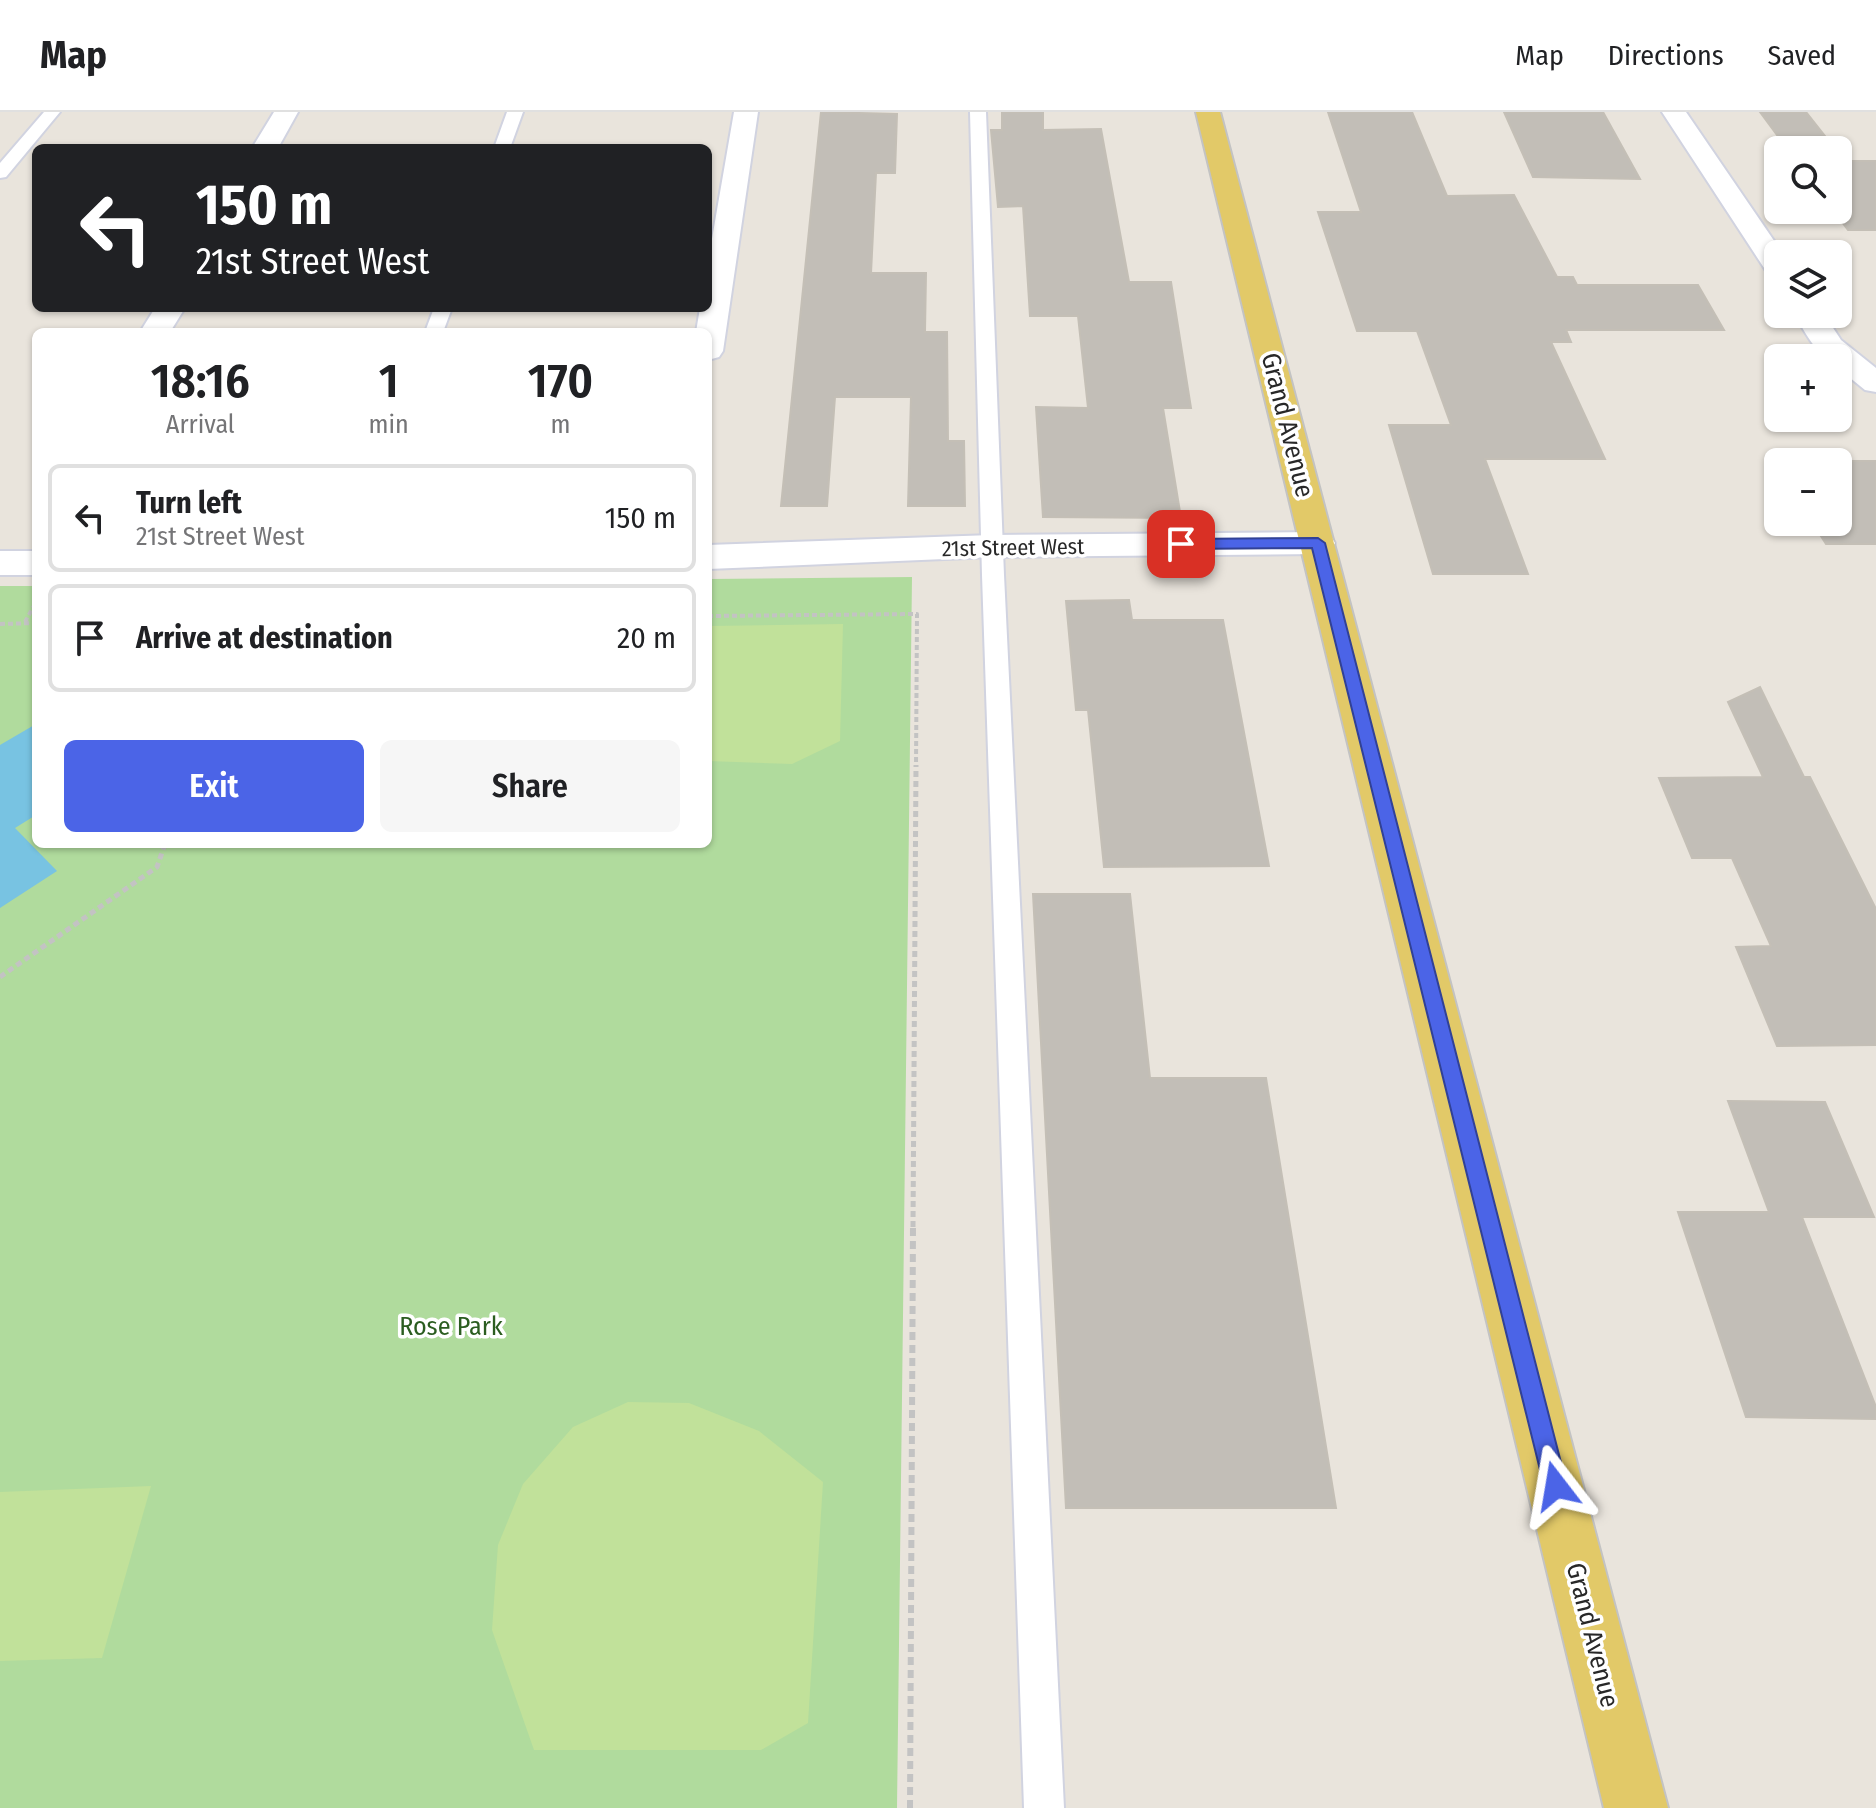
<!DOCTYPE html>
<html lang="en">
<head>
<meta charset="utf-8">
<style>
  :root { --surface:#fff; --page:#f6f6f6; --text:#202124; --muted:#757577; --line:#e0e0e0; --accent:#4b64e7 }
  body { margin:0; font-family:"Fira Sans Condensed",sans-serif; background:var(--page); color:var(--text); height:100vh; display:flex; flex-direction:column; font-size:30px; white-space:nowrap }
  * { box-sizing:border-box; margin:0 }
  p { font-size:26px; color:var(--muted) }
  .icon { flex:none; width:44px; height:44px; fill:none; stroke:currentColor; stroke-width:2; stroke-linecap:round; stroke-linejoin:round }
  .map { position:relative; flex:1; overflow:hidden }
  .details { position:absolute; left:32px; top:216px; width:680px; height:520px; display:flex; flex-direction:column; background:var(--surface); border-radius:12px; box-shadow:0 2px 6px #0004 }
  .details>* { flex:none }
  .hud { position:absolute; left:32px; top:32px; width:680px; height:168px; border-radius:12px; box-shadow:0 2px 6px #0004; background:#202124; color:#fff; overflow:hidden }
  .tools { position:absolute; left:1764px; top:24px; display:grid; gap:16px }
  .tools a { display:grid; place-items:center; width:88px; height:88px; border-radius:12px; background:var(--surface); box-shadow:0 2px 6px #0004; font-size:40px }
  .pin { position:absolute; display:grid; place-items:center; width:68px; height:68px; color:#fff; margin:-34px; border-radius:16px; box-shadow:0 4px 12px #0006 }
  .me { position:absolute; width:88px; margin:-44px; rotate:346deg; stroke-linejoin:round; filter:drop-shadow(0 0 6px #0008) }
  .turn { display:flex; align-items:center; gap:28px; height:168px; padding:0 32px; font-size:36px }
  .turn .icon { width:104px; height:104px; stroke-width:2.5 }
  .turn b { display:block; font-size:56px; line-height:68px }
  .eta { display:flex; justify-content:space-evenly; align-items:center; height:136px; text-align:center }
  .eta b { font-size:48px; font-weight:600; line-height:56px }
  .action { display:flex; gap:16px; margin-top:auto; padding:16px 32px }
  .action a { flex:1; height:92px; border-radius:12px; background:var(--accent); color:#fff; font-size:32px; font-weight:600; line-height:92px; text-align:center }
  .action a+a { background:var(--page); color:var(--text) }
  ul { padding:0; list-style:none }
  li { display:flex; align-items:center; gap:24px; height:108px; margin:0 16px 12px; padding:0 16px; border:4px solid var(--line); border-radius:12px }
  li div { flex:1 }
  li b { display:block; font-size:30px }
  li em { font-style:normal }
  header { display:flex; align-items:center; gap:48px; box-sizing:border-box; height:112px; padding:0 40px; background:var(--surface); border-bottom:2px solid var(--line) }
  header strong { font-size:38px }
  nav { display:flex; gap:44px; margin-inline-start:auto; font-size:28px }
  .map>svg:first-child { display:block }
  .green { fill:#b0db9d }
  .pitch { fill:#c1e19a }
  .water { fill:#78c3e2 }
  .building { fill:#c2beb7; stroke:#c4bfb6; stroke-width:2 }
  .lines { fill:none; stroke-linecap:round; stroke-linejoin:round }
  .service-casing { stroke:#d1d3e0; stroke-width:4 }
  .minor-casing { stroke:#d1d3e0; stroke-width:4 }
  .primary-casing { stroke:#c3c3c3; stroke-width:4 }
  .path-far2 { stroke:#c3c3c3; stroke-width:4; stroke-dasharray:5 3; stroke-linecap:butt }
  .path-far1 { stroke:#c3c3c3; stroke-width:5; stroke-dasharray:6 4; stroke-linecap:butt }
  .path { stroke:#c3c3c3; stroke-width:6; stroke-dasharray:8 5; stroke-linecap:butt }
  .service { fill:#fff; fill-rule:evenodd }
  .minor { fill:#fff; fill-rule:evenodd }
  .primary { fill:#e2c968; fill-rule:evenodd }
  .route { fill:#4b64e7; stroke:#314196; stroke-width:2 }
  .labels { text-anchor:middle; stroke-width:7; stroke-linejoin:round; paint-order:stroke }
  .far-street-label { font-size:22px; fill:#282828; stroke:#fff }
  .street-label { font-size:26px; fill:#282828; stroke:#fff }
  .park-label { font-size:26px; fill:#2b5d20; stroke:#fff }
</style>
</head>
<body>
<header>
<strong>Map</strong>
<nav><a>Map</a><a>Directions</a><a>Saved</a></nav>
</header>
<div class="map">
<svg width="1876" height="1696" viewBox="0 0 1876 1696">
  <rect width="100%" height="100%" fill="#e9e4dc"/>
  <!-- green -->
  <path class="green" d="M 912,465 L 897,1696 L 0,1696 L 0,474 L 36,474 L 36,732 L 708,732 L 708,467 Z"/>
  <!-- pitch -->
  <path class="pitch" d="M 843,512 L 840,629 L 792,652 L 708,649 L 708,514 Z
    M 628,1290 L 689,1291 L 759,1319 L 823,1370 L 808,1611 L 761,1638 L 534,1638 L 492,1518 L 498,1433 L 523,1372 L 573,1315 Z
    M 151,1374 L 102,1546 L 0,1549 L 0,1380 Z"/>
  <!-- water -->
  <path class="water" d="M 36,612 L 36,703 L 15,716 L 57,759 L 0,796 L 0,633 Z"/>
  <!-- building -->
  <path class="building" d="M 821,0 L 897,2 L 895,61 L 876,61 L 871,161 L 926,161 L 925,220 L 947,220 L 948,329 L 964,329 L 965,394 L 908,394 L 911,285 L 835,285 L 827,394 L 781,394 Z
    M 1002,0 L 1043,0 L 1043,18 L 1101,17 L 1129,170 L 1171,170 L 1191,296 L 1163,296 L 1181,406 L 1043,405 L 1036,295 L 1088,296 L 1078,204 L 1030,204 L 1023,94 L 998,95 L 991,18 L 1002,18 Z
    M 1328,0 L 1412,0 L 1447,84 L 1514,83 L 1557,165 L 1573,165 L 1577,173 L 1698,173 L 1724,218 L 1566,218 L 1571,230 L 1551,230 L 1605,347 L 1485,347 L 1528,462 L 1433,462 L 1389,313 L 1451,313 L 1417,219 L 1357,219 L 1318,100 L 1361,100 Z
    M 1504,0 L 1603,0 L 1640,67 L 1533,65 Z
    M 1760,0 L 1806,0 L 1836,38 L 1788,38 Z
    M 1838,41 L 1844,49 L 1876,49 L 1876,118 L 1848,118 L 1833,98 L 1838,98 Z
    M 1777,349 L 1876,349 L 1876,432 L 1826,432 L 1812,410 L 1838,410 L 1838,350 Z
    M 1129,488 L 1132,508 L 1223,508 L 1269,754 L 1104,755 L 1088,598 L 1076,598 L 1066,489 Z
    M 1760,575 L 1804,665 L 1810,665 L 1876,797 L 1876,933 L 1777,934 L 1736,835 L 1771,834 L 1732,746 L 1692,746 L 1659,666 L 1763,665 L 1728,590 Z
    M 1033,782 L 1130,782 L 1150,966 L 1266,966 L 1336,1396 L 1066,1396 Z
    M 1728,989 L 1825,990 L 1874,1105 L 1802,1105 L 1876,1295 L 1876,1307 L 1746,1305 L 1678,1100 L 1769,1100 Z"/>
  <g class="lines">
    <!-- service casing -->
    <g class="service-casing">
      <path id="service" d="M 44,0 L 60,0 L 6,65 L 0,66 L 0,51 Z
        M 507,0 L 523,0 L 510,36 L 494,36 Z
        M 970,0 L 986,0 L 1004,463 L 1064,1696 L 1024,1696 L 982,463 Z
        M 434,196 L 452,196 L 443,220 L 425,220 Z"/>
    </g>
    <!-- minor casing -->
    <g class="minor-casing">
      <path id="minor" d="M 274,0 L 298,0 L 278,36 L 252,36 Z
        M 734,0 L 758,0 L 723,239 L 719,245 L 708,248 L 708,220 L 696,220 L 700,196 L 708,196 L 708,150 Z
        M 1662,0 L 1686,0 L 1783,142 L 1778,142 L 1778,165 L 1768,162 Z
        M 155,196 L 185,196 L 170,220 L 140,220 Z
        M 1794,202 L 1824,202 L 1841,228 L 1876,256 L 1876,280 L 1865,278 L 1838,256 L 1838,246 C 1815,246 1806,220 1794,202 Z
        M 1318,420 L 1330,423 L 1335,431 L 1330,439 L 1318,442 L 992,445 L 708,457 L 708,433 L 992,423 Z
        M 0,439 L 36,439 L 36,463 L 0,463 Z"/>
    </g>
    <!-- primary casing -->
    <g class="primary-casing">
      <path id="primary" d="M 1196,0 L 1220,0 L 1668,1696 L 1604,1696 Z"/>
    </g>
    <!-- path-far2 -->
    <path class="path-far2" d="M 708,504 L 917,502 L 916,655
      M 25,510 L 36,490
      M 0,512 L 36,511"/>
    <!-- path-far1 -->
    <path class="path-far1" d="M 0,865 L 157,755 L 165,732
      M 913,1115 L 916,653"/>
    <!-- path -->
    <path class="path" d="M 910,1696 L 913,1113"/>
    <!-- service -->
    <use href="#service" class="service"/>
    <!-- minor -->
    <use href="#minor" class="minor"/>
    <!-- primary -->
    <use href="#primary" class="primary"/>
  </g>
  <!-- route -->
  <path class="route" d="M 1318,426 L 1325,431 L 1567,1374 L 1564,1382 L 1556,1386 L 1547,1382 L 1544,1374 L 1312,436 L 1181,437 L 1174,432 L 1181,427 Z"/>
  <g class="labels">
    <!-- far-street labels -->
    <g class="far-street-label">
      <text transform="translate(1013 435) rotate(-1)" y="8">21st Street West</text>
    </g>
    <!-- street labels -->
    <g class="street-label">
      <text transform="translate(1288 313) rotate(76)" y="9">Grand Avenue</text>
      <text transform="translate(1593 1523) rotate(76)" y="9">Grand Avenue</text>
    </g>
    <!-- park labels -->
    <g class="park-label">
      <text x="451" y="1223">Rose Park</text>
    </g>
  </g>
</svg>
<div class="tools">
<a><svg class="icon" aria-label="search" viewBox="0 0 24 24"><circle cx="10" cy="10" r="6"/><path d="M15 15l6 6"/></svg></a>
<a><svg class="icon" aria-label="layers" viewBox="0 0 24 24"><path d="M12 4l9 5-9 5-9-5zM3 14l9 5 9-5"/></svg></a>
<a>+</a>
<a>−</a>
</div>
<div class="pin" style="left:1181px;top:432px;background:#d93025"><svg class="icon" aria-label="arrive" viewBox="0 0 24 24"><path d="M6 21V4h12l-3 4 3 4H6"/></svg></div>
<svg class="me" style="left:1556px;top:1374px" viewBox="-20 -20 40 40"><path d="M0-17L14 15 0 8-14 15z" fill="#4b64e7" stroke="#fff" stroke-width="4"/></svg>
<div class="hud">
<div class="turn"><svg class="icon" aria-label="left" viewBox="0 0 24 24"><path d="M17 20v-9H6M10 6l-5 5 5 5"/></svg><div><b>150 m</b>21st Street West</div></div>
</div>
<section class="details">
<div class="eta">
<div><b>18:16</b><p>Arrival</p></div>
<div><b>1</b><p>min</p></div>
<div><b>170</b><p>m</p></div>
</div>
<ul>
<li><svg class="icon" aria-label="left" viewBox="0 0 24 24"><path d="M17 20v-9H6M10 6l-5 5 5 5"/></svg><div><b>Turn left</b><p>21st Street West</p></div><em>150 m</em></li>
<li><svg class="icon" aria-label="arrive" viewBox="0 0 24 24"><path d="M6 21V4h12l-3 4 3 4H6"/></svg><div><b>Arrive at destination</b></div><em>20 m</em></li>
</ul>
<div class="action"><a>Exit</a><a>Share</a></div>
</section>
</div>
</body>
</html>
